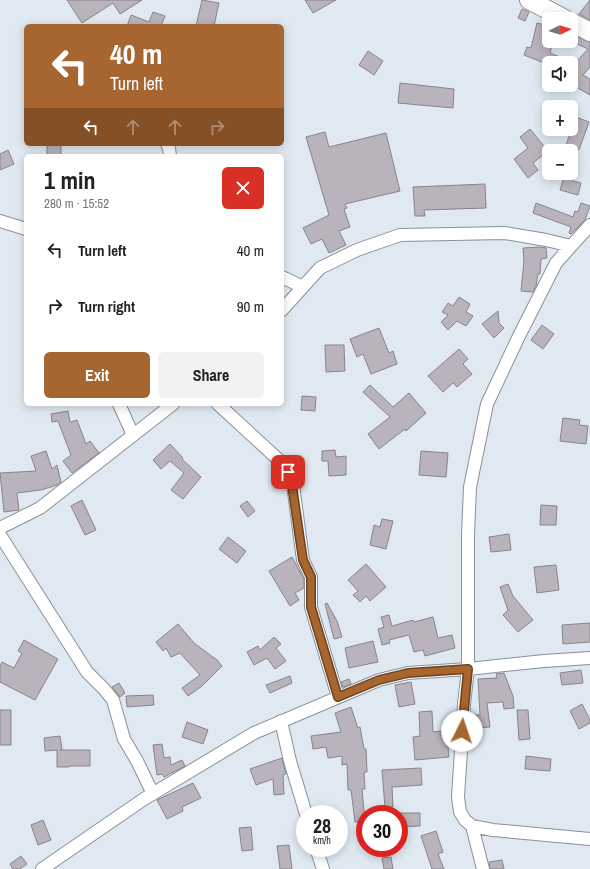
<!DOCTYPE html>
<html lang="en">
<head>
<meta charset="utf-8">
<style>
  :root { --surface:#fff; --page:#f2f2f2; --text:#222; --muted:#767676; --accent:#a76530 }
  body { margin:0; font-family:"Archivo Narrow",sans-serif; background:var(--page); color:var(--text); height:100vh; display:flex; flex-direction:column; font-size:15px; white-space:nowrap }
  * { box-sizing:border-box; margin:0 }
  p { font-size:13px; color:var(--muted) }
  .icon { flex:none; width:22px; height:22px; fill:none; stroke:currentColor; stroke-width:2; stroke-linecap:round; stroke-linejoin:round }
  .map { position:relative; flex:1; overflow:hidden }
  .panel { position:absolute; left:24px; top:154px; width:260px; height:252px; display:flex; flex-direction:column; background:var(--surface); border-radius:6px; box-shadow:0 2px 10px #0003 }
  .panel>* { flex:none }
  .top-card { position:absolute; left:24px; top:24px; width:260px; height:122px; border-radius:6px; box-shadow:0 2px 10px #0003; background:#a76530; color:#fff; overflow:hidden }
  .needle { width:26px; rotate:85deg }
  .tools { position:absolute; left:542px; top:12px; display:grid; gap:8px }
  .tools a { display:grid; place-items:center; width:36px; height:36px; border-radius:6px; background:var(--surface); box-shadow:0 2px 10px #0003; font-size:20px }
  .speed { position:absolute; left:296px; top:805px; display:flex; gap:8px; font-size:20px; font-weight:700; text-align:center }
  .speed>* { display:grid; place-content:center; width:52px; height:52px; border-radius:50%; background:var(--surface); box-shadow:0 2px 10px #0003; line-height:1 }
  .speed small { font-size:10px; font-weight:400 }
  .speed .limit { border:6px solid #d22; background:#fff; color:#111 }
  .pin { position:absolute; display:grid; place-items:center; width:34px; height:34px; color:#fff; margin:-17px; border-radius:8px; box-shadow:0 2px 6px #0006 }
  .me { position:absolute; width:44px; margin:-22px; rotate:4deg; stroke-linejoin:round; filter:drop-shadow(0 0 3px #0008) }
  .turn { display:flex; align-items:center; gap:14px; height:84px; padding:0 20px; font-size:18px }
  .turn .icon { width:52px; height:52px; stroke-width:2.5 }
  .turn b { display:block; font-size:28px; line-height:34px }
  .lanes { display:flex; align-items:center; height:38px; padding:0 20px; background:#0003; justify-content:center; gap:20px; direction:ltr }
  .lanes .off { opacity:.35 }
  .round { display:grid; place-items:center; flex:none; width:42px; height:42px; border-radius:6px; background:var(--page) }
  .summary { display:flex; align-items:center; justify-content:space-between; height:68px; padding:0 20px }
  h1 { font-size:24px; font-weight:700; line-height:30px }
  .cta { display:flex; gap:8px; margin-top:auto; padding:8px 20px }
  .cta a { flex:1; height:46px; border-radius:6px; background:var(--accent); color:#fff; font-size:16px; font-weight:700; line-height:46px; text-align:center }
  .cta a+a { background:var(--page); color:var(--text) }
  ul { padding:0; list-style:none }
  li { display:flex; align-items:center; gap:12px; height:56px; padding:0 20px }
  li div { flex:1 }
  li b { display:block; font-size:15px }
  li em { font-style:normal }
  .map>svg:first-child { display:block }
  .building { fill:#b9b3bb; stroke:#89838b }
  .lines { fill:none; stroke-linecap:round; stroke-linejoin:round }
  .street-casing { stroke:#899098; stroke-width:14 }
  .secondary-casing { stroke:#899098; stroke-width:20 }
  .street { stroke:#fff; stroke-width:12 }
  .secondary { stroke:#fff; stroke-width:18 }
  .route-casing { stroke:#6d421f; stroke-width:10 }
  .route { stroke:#a76530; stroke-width:7 }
</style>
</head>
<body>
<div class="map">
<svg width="590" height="869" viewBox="0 0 590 869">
  <rect width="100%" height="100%" fill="#e0e9f1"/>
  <!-- building -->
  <path class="building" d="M 67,0 L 142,0 L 120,14 L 113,3 L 82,23 Z
    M 202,0 L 219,3 L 214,26 L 196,26 Z
    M 305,0 L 336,0 L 313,13 Z
    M 590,0 L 590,20 L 579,14 Z
    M 522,9 L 529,12 L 525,21 L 518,18 Z
    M 153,12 L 165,16 L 161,26 L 127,26 L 131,15 L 149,22 Z
    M 537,23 L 549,26 L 549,41 L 553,41 L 550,53 L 575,63 L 588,49 L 571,41 L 571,34 L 590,42 L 590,67 L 583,75 L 590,79 L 590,95 L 571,84 L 571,63 L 549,63 L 549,65 L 524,55 L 527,47 L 531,48 Z
    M 368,51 L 383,61 L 374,75 L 359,65 Z
    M 400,83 L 454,89 L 453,108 L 398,103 Z
    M 576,117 L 589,122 L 579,150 L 566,145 Z
    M 530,129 L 548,151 L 533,163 L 538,170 L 528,178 L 514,159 L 528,148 L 520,137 Z
    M 325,132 L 329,147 L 386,133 L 400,191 L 345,204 L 347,208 L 344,209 L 350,227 L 339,231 L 346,245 L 329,253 L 322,239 L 311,244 L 303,228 L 329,215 L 306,137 Z
    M 47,144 L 61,144 L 61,156 L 47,156 Z
    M 8,150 L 14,164 L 0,170 L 0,154 Z
    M 565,173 L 575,174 L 573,181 L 581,183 L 578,195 L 560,190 Z
    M 485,184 L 486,208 L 424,210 L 425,216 L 415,216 L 413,187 Z
    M 536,203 L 573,217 L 575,211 L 578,212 L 581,203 L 590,206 L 585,220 L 571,234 L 569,233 L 571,227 L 533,213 Z
    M 540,247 L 546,248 L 547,258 L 541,259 L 540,274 L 538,274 L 536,286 L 533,292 L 521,291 L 524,261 L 523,248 Z
    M 459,297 L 470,304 L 466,312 L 473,316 L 466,326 L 457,321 L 448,330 L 441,322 L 448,315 L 442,312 L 448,303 L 453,306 Z
    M 498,311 L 499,323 L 504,328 L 494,338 L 482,324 Z
    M 542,325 L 554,334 L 543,349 L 531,340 Z
    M 379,328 L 389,353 L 393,351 L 397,364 L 371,374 L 363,354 L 357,357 L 350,339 Z
    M 325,345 L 344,345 L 345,371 L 326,372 Z
    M 459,349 L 468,359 L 463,364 L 472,374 L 457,387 L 453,383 L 443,392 L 428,376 Z
    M 370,385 L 393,407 L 409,393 L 426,413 L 406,431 L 405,429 L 379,449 L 368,434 L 390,417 L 363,392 Z
    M 302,396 L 316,397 L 315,411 L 301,410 Z
    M 68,411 L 70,422 L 77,420 L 86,444 L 90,441 L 99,453 L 72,473 L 63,461 L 71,455 L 58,421 L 52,422 L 51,414 Z
    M 563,418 L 580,420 L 579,425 L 588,426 L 586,444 L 560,441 Z
    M 170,444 L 183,458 L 182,459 L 201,477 L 183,499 L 171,490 L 184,473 L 170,461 L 161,469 L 153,460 Z
    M 335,450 L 336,457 L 346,456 L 346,475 L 329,476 L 328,461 L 322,461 L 322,451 Z
    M 46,451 L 52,469 L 57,465 L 61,482 L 57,485 L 41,490 L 17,493 L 19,510 L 4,512 L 0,473 L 36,471 L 31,456 Z
    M 421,451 L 448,453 L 446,477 L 419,475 Z
    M 82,500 L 96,530 L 85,535 L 71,506 Z
    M 247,501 L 255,511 L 248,517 L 240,506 Z
    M 541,505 L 557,506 L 556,525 L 540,525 Z
    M 382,519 L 393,521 L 386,549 L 370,545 L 374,525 L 380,527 Z
    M 509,534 L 511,550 L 491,552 L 489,537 Z
    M 228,537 L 246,551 L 237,563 L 219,549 Z
    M 292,557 L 304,579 L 304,588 L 295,593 L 299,600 L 290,606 L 269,571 Z
    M 366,564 L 386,587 L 370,601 L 366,596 L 360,602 L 353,595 L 358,591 L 348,580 Z
    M 556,565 L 559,590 L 537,593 L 534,567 Z
    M 508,584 L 513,596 L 533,620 L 518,632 L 503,615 L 508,610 L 500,587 Z
    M 327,603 L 337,621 L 342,637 L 334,639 L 325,604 Z
    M 389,615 L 392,626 L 413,620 L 414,622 L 433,617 L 438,638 L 452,635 L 455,648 L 425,656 L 423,650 L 414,652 L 409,635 L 389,640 L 390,643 L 382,645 L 378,629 L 384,627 L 381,617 Z
    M 590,623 L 590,642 L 563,644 L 562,625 Z
    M 178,624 L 194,643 L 217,660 L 222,666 L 202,686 L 188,696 L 182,688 L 200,675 L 180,653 L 171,657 L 166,648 L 163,651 L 156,642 Z
    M 274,637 L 281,644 L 276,648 L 286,661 L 275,669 L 267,658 L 254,665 L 247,652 L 258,646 L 260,650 Z
    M 24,640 L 58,659 L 35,700 L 0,682 L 0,666 L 2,662 L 14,668 L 22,653 L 18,651 Z
    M 373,641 L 378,662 L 349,668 L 345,648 Z
    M 581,670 L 583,683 L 562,685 L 560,673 Z
    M 504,673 L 513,696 L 514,708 L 504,709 L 503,702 L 487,703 L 490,727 L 476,728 L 475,715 L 480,715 L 478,679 L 497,678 L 496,674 Z
    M 290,676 L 292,683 L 270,693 L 266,685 Z
    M 349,679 L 351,684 L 343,687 L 341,682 Z
    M 411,682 L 415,704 L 399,707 L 395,685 Z
    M 119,683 L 125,693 L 120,697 L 112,687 Z
    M 153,695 L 154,705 L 127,707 L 126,696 Z
    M 582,704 L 590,720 L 590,723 L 579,729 L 570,711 Z
    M 351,707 L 358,728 L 360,727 L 364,749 L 366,749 L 367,772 L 364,772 L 365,789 L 362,789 L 365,821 L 355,822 L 351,790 L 348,790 L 347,764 L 342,765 L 342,756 L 328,758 L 326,747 L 313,749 L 311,736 L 341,732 L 335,713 Z
    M 0,710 L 11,710 L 11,745 L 0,745 Z
    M 517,710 L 528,710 L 530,739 L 519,740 Z
    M 432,711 L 433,732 L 441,731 L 441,736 L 447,736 L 449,757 L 415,760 L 413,737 L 420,736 L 419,712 Z
    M 187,722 L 208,730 L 203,744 L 182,737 Z
    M 60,736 L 62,749 L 60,750 L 90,750 L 90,766 L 69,766 L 69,767 L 57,767 L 57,750 L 45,751 L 44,738 Z
    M 162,744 L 164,758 L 170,757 L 171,765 L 182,760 L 185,766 L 164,777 L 162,774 L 157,775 L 153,745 Z
    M 526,756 L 551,759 L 550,771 L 525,769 Z
    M 282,758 L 286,774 L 283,775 L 284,794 L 274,795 L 273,779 L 256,785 L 250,769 Z
    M 421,768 L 422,785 L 392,787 L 393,807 L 385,808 L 382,770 Z
    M 193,783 L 201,798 L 182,807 L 183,811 L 167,819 L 157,800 Z
    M 399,813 L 420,813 L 420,826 L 399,827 Z
    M 43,820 L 51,840 L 38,845 L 31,825 Z
    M 251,827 L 253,850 L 242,851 L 239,828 Z
    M 436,831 L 443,852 L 438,854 L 444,869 L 432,869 L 421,836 Z
    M 289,845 L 292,869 L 280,869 L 277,846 Z
    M 21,856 L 27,864 L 20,869 L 13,869 L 10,864 Z
    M 391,857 L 393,869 L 384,869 L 382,858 Z
    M 502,860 L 504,869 L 490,869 L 489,862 Z"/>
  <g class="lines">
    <!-- street casing -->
    <g class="street-casing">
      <path id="street" d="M 167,144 L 169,148 L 170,156
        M 0,221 L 26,229
        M 590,225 L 556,263 L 519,336 L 487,404 L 470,487 L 468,535 L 468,669 L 464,704 L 458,797 L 460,812 L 465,820 L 472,826 L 493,830 L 590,839
        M 282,277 L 303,287
        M 282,310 L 320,268 L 357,250 L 400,235 L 505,233 L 546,240 L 571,246
        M 119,404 L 133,435
        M 218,404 L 281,462 L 288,472 L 293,485 L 303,560 L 311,577 L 311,607 L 338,697
        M 0,528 L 40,508 L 173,404
        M 0,535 L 87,672 L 104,689 L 113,700 L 124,739 L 137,761 L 153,794
        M 281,721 L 290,761 L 306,814
        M 472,826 L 483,869
        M 316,848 L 323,869
        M 42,869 L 144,799 L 254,733 L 379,680 L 408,673 L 468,669 L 544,661 L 590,658"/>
    </g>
    <!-- secondary casing -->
    <g class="secondary-casing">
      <path id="secondary" d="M 529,0 L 565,19
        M 571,22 L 590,32"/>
    </g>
    <!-- street -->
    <use href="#street" class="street"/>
    <!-- secondary -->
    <use href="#secondary" class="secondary"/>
  </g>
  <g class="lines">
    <!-- route casing -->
    <g class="route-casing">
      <path id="route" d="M 288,472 L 292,485 L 303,560 L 311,577 L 311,607 L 338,697 L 379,680 L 408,673 L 468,669 L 462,731"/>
    </g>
    <!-- route -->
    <use href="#route" class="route"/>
  </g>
</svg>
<div class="tools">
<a><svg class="needle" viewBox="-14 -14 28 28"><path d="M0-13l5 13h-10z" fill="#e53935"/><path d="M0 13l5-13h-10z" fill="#767676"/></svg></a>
<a><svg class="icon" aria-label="sound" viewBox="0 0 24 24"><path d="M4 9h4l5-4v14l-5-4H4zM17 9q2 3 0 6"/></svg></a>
<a>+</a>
<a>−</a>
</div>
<div class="speed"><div>28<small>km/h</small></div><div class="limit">30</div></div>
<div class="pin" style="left:288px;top:472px;background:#d93025"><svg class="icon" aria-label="arrive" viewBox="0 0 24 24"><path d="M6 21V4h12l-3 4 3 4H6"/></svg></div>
<svg class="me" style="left:462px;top:731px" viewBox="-20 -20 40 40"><circle r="19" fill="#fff"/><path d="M0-13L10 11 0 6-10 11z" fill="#a76530"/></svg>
<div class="top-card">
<div class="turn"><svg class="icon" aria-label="left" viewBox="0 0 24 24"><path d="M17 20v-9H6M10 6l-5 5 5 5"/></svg><div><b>40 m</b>Turn left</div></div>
<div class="lanes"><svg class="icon" aria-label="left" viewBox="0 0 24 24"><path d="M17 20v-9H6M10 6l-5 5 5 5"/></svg><svg class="icon off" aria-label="ahead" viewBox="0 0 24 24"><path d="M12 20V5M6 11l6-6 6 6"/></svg><svg class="icon off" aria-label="ahead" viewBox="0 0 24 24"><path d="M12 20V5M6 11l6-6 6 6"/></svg><svg class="icon off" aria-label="right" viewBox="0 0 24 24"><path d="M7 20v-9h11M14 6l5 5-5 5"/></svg></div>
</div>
<section class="panel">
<div class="summary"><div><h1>1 min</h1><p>280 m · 15:52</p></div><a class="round" style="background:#d93025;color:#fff"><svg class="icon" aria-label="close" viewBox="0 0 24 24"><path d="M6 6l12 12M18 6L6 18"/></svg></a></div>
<ul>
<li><svg class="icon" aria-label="left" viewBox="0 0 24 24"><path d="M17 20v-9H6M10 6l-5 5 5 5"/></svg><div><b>Turn left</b></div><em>40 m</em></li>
<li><svg class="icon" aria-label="right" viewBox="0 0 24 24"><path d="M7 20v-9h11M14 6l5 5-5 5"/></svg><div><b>Turn right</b></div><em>90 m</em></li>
</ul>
<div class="cta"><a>Exit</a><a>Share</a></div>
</section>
</div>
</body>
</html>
